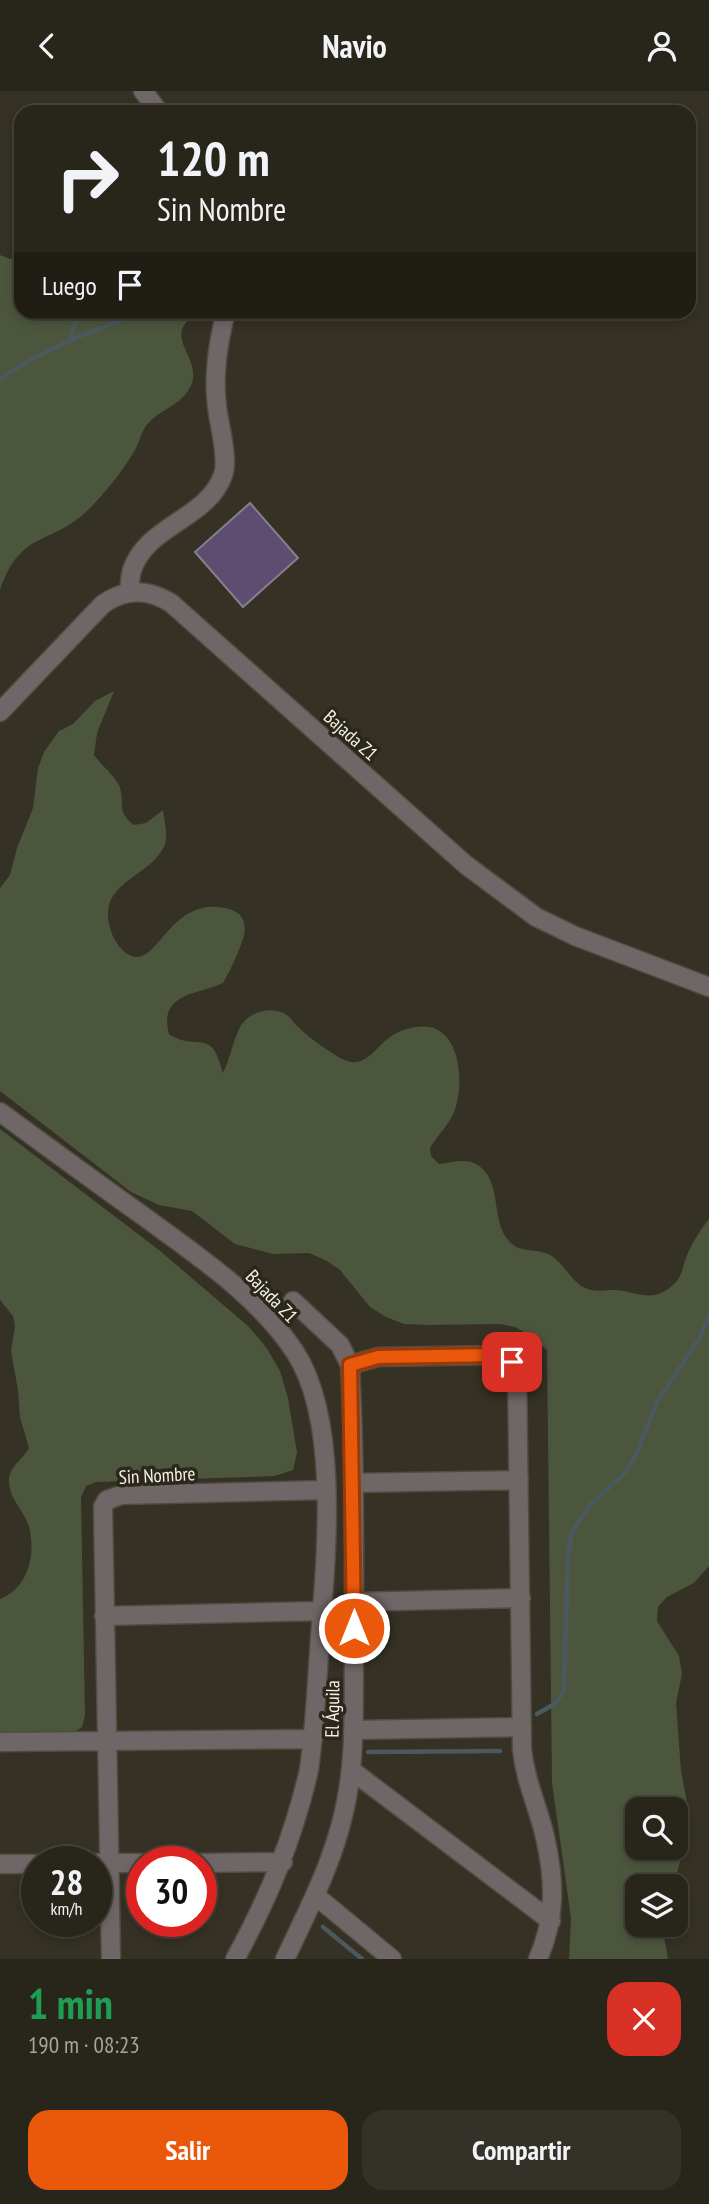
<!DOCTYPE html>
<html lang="es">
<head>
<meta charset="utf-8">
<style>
  :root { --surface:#28251b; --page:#343128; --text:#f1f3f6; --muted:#a5a5a3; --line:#44423a; --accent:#ea580c }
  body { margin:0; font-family:"PT Sans Narrow",sans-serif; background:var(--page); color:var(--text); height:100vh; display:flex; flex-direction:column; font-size:26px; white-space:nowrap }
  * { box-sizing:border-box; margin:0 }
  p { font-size:23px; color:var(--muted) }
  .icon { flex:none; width:38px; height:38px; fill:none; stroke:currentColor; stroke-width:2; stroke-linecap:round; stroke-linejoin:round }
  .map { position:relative; height:1868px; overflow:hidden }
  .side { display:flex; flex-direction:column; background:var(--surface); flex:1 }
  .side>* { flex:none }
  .top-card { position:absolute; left:14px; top:14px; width:682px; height:214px; border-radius:21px; box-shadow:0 4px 10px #0003,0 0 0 2px var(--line); background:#28251b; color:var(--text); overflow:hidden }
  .fabs { position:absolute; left:625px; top:1706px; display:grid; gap:14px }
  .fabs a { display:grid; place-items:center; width:63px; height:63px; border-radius:14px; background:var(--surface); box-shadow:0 4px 10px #0003,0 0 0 2px var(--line); font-size:35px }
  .speed { position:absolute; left:21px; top:1755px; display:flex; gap:14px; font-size:35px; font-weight:700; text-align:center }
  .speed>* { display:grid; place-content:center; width:91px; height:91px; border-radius:50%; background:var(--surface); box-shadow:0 4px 10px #0003,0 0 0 2px var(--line); line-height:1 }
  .speed small { font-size:18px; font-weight:400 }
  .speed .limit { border:10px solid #d22; background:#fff; color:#111 }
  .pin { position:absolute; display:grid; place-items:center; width:60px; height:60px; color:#fff; margin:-30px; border-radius:14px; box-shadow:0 4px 10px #0006 }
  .me { position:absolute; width:77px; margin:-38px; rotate:0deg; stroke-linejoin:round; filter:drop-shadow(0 0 5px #0008) }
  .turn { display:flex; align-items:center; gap:24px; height:147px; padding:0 28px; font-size:32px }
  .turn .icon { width:91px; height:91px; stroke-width:2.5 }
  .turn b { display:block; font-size:49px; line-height:60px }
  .then { display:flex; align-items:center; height:66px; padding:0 28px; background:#0003; gap:14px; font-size:26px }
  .round { display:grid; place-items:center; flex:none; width:74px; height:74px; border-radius:21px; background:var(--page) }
  .summary { display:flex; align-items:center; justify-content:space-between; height:119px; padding:0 28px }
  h1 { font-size:42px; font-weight:800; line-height:52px; color:#1e9e55 }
  .action { display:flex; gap:14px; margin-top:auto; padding:14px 28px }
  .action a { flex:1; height:80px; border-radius:21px; background:var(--accent); color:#fff; font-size:28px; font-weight:800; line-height:80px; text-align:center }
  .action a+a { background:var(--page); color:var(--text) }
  header { display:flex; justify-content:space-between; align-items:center; height:91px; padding:0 28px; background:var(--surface); font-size:32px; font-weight:800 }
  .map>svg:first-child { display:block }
  .green { fill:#4c563d; fill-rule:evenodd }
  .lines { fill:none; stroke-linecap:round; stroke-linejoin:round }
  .stream { stroke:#4a595d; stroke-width:4.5 }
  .building { fill:#5e4d71; stroke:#857f8d; stroke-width:2 }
  .minor-casing { stroke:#504c40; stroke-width:21 }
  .minor { stroke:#6f6767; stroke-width:18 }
  .route-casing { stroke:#983908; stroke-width:18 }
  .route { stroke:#ea580c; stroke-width:12 }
  .labels { text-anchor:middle; stroke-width:7; stroke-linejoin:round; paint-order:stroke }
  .street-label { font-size:19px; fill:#f3f1e9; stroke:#2b271a }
</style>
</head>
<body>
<header><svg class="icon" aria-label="back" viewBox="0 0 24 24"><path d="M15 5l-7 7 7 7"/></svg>Navio<svg class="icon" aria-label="person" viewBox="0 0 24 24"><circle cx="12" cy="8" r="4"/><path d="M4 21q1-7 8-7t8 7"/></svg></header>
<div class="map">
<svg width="709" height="1868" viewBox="0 0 709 1868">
  <rect width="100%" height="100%" fill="#353124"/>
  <!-- green -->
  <path class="green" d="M 106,15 L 120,16 L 127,21 L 83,21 L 93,16 Z
    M 0,164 L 10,168 L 21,166 L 21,220 L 204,221 C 200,223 194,225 190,228 C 162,250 213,274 184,305 C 173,317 155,322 146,335 C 141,342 139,352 135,359 C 123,380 105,402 88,419 C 51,455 21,438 0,499 Z
    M 114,600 L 97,642 L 94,664 C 101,674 113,683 119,694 C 126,710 115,720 134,734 L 146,732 L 163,719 C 164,730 169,746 164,756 C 147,789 95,791 111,840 C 114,850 124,865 136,866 C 159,867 172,811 219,816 C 225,817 233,818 239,823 C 245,828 246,840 243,848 C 238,863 231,878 223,892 C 197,904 158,902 169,943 C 198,962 211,934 223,982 C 230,967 233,950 240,936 C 248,921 272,914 287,924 C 291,927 294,932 298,936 C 307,945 340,970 351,971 C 368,973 377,955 390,946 C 401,938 423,932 436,938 C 463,951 463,999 454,1021 C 448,1035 438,1044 430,1057 L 431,1065 L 439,1073 C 451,1072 465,1067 476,1073 C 501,1086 492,1124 505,1145 C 518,1164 531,1156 548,1163 C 562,1169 569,1188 583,1196 C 594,1202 602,1199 614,1199 C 638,1200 652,1214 674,1193 C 682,1186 683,1174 687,1164 C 692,1152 701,1138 709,1128 L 709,1475 L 694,1492 L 667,1506 L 658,1516 L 657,1530 L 679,1565 L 682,1583 L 676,1612 L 681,1680 L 687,1711 L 687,1733 L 684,1758 L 673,1795 L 637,1796 L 637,1834 L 662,1834 L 668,1868 L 569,1868 L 571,1827 L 552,1692 L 547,1259 L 529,1244 L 515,1236 L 501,1233 L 426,1234 L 404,1233 L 386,1226 L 370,1216 L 340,1179 L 327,1170 L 309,1162 L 273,1163 L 235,1153 L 192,1120 L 159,1114 L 131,1101 L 0,1000 L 0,797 L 10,784 L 17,757 L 33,717 L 38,677 L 44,661 L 59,640 L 73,633 L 95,610 ZM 637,1718 L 676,1718 L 676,1757 L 637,1757 Z
    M 0,1038 L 159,1159 L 248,1235 L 266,1256 L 280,1280 L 288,1307 L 297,1362 L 293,1379 L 275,1385 L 96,1391 L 86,1395 L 81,1406 L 85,1624 L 82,1636 L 71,1643 L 0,1642 L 0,1508 C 29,1497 37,1461 28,1433 C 22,1417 8,1406 9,1388 C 10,1375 23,1368 29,1357 L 20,1326 L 18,1299 L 11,1260 L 15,1235 L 13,1225 L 0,1209 Z"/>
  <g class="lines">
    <!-- stream -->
    <path class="stream" d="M 70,250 L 78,220
      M 0,288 C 42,258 96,239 144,220
      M 537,1623 L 556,1612 L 564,1600 L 568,1463 L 572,1441 L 582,1425 L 591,1413 L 623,1384 L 636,1364 L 657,1311 L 699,1248 L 709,1225
      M 368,1661 L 500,1660
      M 323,1836 L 362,1868"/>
  </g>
  <!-- building -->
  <path class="building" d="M 250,412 L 298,467 L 243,516 L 195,461 Z"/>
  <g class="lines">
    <!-- minor casing -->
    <g class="minor-casing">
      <path id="minor" d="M 143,0 L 159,21
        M 129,500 C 130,493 130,486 132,479 C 147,434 208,428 223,384 C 229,368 219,333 217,316 C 213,283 218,253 226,220
        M 0,621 L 103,513 C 126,497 148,498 171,512 L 466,774 L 536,826 L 575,845 L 709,896
        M 0,1021 C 49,1057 97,1092 146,1127 C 198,1165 258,1205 295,1261 C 340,1330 326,1467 320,1547 C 317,1591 315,1635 309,1679 C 293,1748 269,1806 235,1868
        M 350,1274 L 378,1266 L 496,1264 L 504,1266 L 517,1278 L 522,1658 C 525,1690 538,1715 545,1746 C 555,1790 556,1827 538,1868
        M 353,1392 L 519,1389
        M 354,1511 L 521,1507
        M 104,1525 L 322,1520
        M 353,1639 L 522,1636
        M 0,1651 L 313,1648
        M 351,1679 L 551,1830
        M 96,1772 L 142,1772
        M 201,1772 L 283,1771
        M 0,1773 L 37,1773
        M 316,1805 L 392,1868
        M 111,1868 L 103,1416 L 107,1409 L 121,1404 L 325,1399
        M 285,1868 C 307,1821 331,1776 343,1725 C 357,1669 353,1609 354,1551 C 354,1459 355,1366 350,1274 L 340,1254 L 293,1210"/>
    </g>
    <!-- minor -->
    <use href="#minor" class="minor"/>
  </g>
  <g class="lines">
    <!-- route casing -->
    <g class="route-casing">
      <path id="route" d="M 354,1537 L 350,1274 L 378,1266 L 496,1264 L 512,1271"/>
    </g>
    <!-- route -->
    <use href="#route" class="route"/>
  </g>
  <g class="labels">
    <!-- street labels -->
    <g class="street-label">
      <text transform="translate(351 644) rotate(42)" y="7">Bajada Z1</text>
      <text transform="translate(272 1205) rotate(46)" y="7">Bajada Z1</text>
      <text transform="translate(157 1384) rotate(-3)" y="7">Sin Nombre</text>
      <text transform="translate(332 1618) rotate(-89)" y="7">El Águila</text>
    </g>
  </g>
</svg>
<div class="fabs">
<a><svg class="icon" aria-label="search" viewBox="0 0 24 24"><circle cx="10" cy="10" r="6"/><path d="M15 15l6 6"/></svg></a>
<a><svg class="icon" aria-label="layers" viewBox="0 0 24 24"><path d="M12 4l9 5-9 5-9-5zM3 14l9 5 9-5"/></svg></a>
</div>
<div class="speed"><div>28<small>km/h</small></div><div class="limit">30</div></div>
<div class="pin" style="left:512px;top:1271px;background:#d93025"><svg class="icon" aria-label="arrive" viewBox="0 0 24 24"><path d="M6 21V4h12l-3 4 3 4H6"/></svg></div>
<svg class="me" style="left:354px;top:1537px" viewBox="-20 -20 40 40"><circle r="17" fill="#ea580c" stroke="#fff" stroke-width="3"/><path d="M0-11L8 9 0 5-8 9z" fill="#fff"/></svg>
<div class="top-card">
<div class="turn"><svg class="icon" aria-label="right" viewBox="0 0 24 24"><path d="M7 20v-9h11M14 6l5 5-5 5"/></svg><div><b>120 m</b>Sin Nombre</div></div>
<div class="then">Luego<svg class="icon" aria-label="arrive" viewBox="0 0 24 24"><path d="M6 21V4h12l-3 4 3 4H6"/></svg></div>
</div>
</div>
<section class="side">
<div class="summary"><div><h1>1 min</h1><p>190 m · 08:23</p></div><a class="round" style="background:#d93025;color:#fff"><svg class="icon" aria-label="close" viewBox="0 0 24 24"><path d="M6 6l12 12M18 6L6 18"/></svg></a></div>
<div class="action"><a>Salir</a><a>Compartir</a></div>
</section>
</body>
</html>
